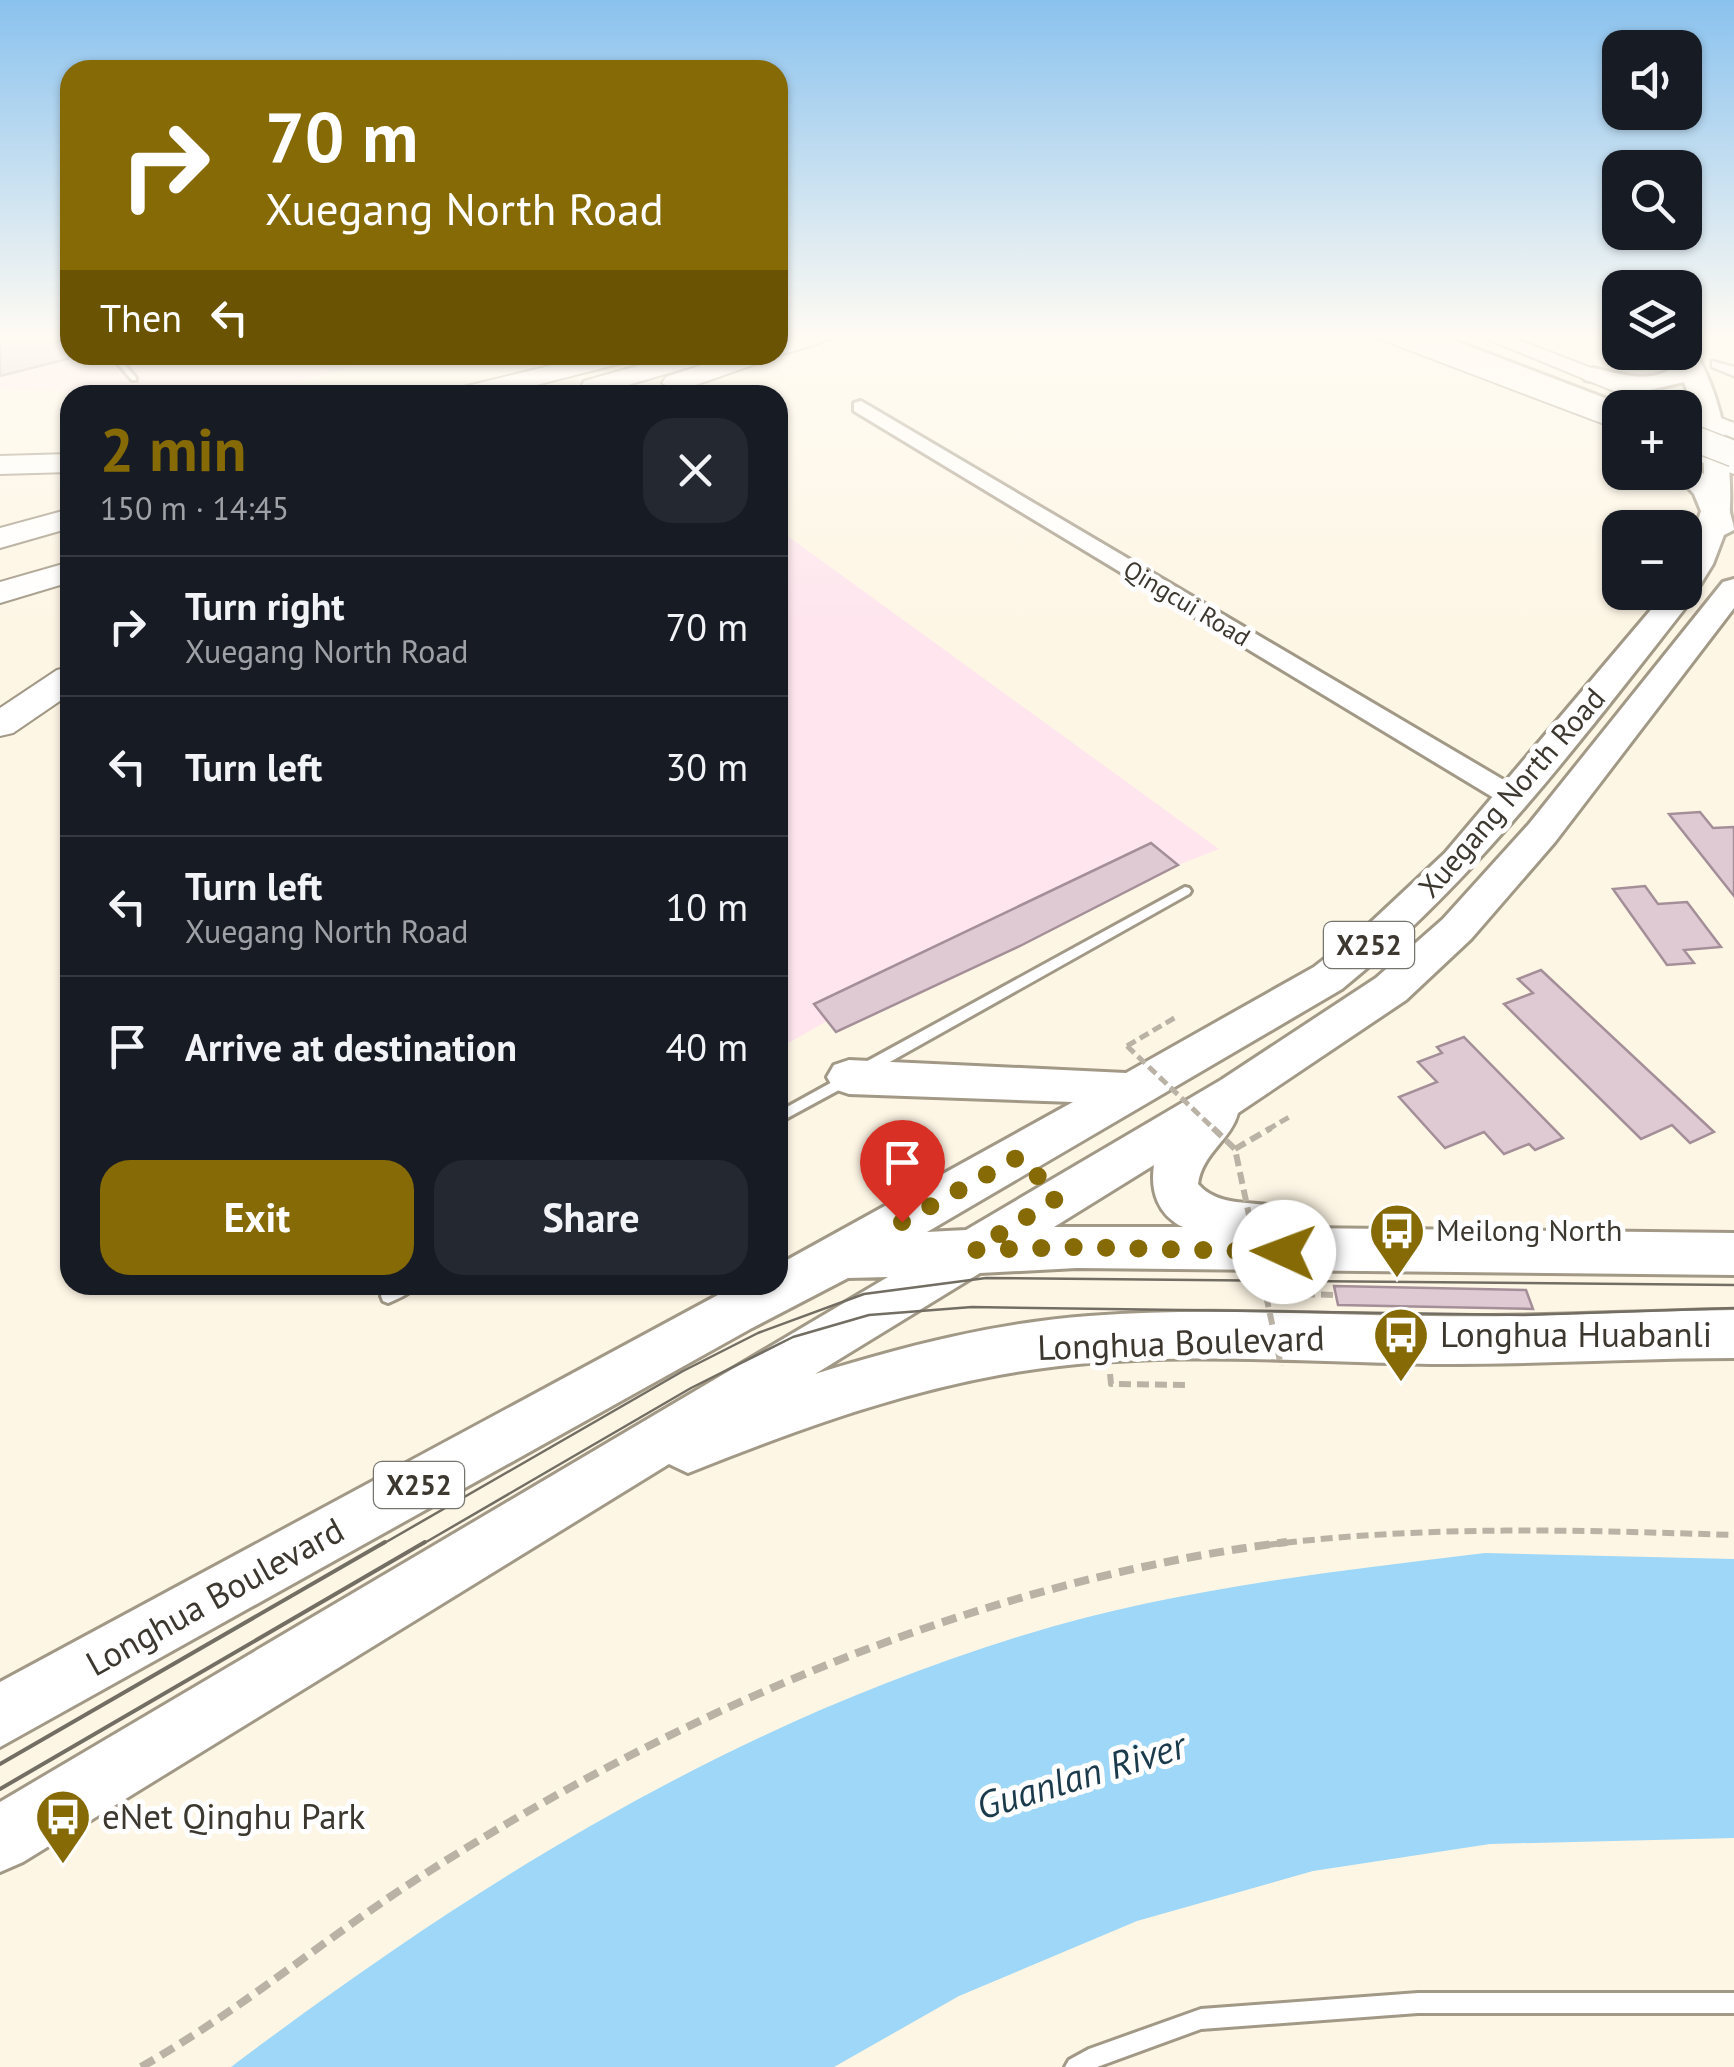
<!DOCTYPE html>
<html lang="en">
<head>
<meta charset="utf-8">
<style>
  :root { --surface:#171b24; --page:#242831; --text:#f1f3f6; --muted:#9ea1a6; --line:#363941; --accent:#856a05 }
  body { margin:0; font-family:"PT Sans",sans-serif; background:var(--page); color:var(--text); height:100vh; display:flex; flex-direction:column; font-size:38px; white-space:nowrap }
  * { box-sizing:border-box; margin:0 }
  p { font-size:32px; color:var(--muted) }
  .icon { flex:none; width:55px; height:55px; fill:none; stroke:currentColor; stroke-width:2; stroke-linecap:round; stroke-linejoin:round }
  .map { position:relative; flex:1; overflow:hidden }
  .drawer { position:absolute; left:60px; top:385px; width:728px; height:910px; display:flex; flex-direction:column; background:var(--surface); border-radius:30px; box-shadow:0 2px 8px #0004 }
  .drawer>* { flex:none }
  .banner { position:absolute; left:60px; top:60px; width:728px; height:305px; border-radius:30px; box-shadow:0 2px 8px #0004; background:#856a05; color:#fff; overflow:hidden }
  .fabs { position:absolute; left:1602px; top:30px; display:grid; gap:20px }
  .fabs a { display:grid; place-items:center; width:100px; height:100px; border-radius:20px; background:var(--surface); box-shadow:0 2px 8px #0004; font-size:50px }
  .pin { position:absolute; display:grid; place-items:center; width:85px; height:85px; color:#fff; margin:-102px -42px; border-radius:50% 50% 50% 0; rotate:-45deg; box-shadow:0 0 10px #0007 }
  .pin .icon { rotate:45deg }
  .me { position:absolute; width:110px; margin:-55px; rotate:272deg; stroke-linejoin:round; filter:drop-shadow(0 0 8px #0008) }
  .turn { display:flex; align-items:center; gap:35px; height:210px; padding:0 40px; font-size:45px }
  .turn .icon { width:130px; height:130px; stroke-width:2.5 }
  .turn b { display:block; font-size:70px; line-height:85px }
  .then { display:flex; align-items:center; height:95px; padding:0 40px; background:#0003; gap:20px; font-size:38px }
  .round { display:grid; place-items:center; flex:none; width:105px; height:105px; border-radius:30px; background:var(--page) }
  .summary { display:flex; align-items:center; justify-content:space-between; height:170px; padding:0 40px }
  h1 { font-size:60px; font-weight:700; line-height:75px; color:var(--accent) }
  .primary-button { display:flex; gap:20px; margin-top:auto; padding:20px 40px }
  .primary-button a { flex:1; height:115px; border-radius:30px; background:var(--accent); color:#fff; font-size:40px; font-weight:700; line-height:115px; text-align:center }
  .primary-button a+a { background:var(--page); color:var(--text) }
  ul { padding:0; list-style:none }
  li { display:flex; align-items:center; gap:30px; height:140px; padding:0 40px; border-top:2px solid var(--line) }
  li div { flex:1 }
  li b { display:block; font-size:38px }
  li em { font-style:normal }
  .map>svg:first-child { display:block }
  .industrial { fill:#fee5ee }
  .water { fill:#9ed7f7 }
  .building { fill:#dfc9d3; stroke:#a48f99; stroke-width:2.5 }
  .lines { fill:none; stroke-linecap:round; stroke-linejoin:round }
  .service-casing { stroke:#a29886; stroke-width:6 }
  .minor-casing { stroke:#a29886; stroke-width:5 }
  .tertiary-casing { stroke:#a29886; stroke-width:6 }
  .secondary-casing { stroke:#a29886; stroke-width:4 }
  .primary-casing { stroke:#a29886; stroke-width:6 }
  .motorway-casing { stroke:#a29886; stroke-width:4 }
  .path-far2 { stroke:#bab3a5; stroke-width:5; stroke-dasharray:10 5; stroke-linecap:butt }
  .path-far1 { stroke:#bab3a5; stroke-width:6; stroke-dasharray:12 6; stroke-linecap:butt }
  .path { stroke:#bab3a5; stroke-width:8; stroke-dasharray:15 8; stroke-linecap:butt }
  .service { fill:#fff; fill-rule:evenodd }
  .minor { fill:#fff; fill-rule:evenodd }
  .tertiary { fill:#fff; fill-rule:evenodd }
  .secondary { fill:#fff; fill-rule:evenodd }
  .primary { fill:#fff; fill-rule:evenodd }
  .motorway { fill:#fff; fill-rule:evenodd }
  .tram-far1 { stroke:#736e63; stroke-width:2.5 }
  .tram { stroke:#736e63; stroke-width:4 }
  .primary-bridge-casing { stroke:#a29886; stroke-width:28; stroke-linecap:butt }
  .path-bridge-far1 { stroke:#bab3a5; stroke-width:5; stroke-dasharray:10 5; stroke-linecap:butt }
  .path-bridge { stroke:#bab3a5; stroke-width:6; stroke-dasharray:12 6; stroke-linecap:butt }
  .primary-bridge { stroke:#fff; stroke-width:25 }
  .route { stroke:#856a05; stroke-width:18; stroke-dasharray:0 32.4 }
  .labels { text-anchor:middle; stroke-width:10; stroke-linejoin:round; paint-order:stroke }
  .far-street-label { font-size:25px; fill:#3c3830; stroke:#fff }
  .shield { fill:#fff; stroke:#76746e; stroke-width:2.5 }
  .shield-label { font-size:28px; font-weight:bold; fill:#3c3830 }
  .street-label { font-size:30px; fill:#3c3830; stroke:#fff }
  .poi-label { font-size:30px; fill:#3c3830; stroke:#fff; text-anchor:start }
  .near-poi-label { font-size:35px; fill:#3c3830; stroke:#fff; text-anchor:start }
  .near-street-label { font-size:35px; fill:#3c3830; stroke:#fff }
  .near-water-label { font-size:38px; font-style:italic; fill:#1b3b4d; stroke:#fff }
</style>
</head>
<body>
<div class="map">
<svg width="1734" height="2067" viewBox="0 0 1734 2067">
  <rect width="100%" height="100%" fill="#fef6e5"/>
  <!-- industrial -->
  <path class="industrial" d="M 0,333 L 70,333 L 70,355 L 400,355 L 273,388 L 206,395 L 0,389 Z
    M 778,529 L 1219,849 L 1178,865 L 836,1032 L 827,1021 L 778,1049 Z"/>
  <!-- water -->
  <path class="water" d="M 1485,1553 L 1734,1559 L 1734,1838 L 1490,1844 L 1313,1871 L 1137,1921 L 959,1996 L 834,2067 L 231,2067 C 478,1881 726,1727 1024,1635 C 1173,1589 1330,1572 1485,1553 Z"/>
  <!-- building -->
  <path class="building" d="M 0,333 L 58,333 L 70,346 L 70,355 L 79,356 L 0,376 Z
    M 1700,812 L 1713,828 L 1734,827 L 1734,896 L 1669,814 Z
    M 1151,843 L 1178,865 L 1020,946 L 836,1032 L 814,1004 Z
    M 1645,886 L 1658,904 L 1687,902 L 1721,947 L 1684,950 L 1694,963 L 1667,965 L 1613,889 Z
    M 1541,970 L 1714,1132 L 1690,1143 L 1672,1125 L 1641,1139 L 1504,1004 L 1533,993 L 1518,979 Z
    M 1464,1037 L 1563,1138 L 1535,1150 L 1529,1144 L 1504,1154 L 1484,1132 L 1445,1148 L 1399,1097 L 1437,1082 L 1418,1062 L 1442,1053 L 1437,1047 Z
    M 1334,1286 L 1526,1290 L 1533,1309 L 1338,1305 Z"/>
  <g class="lines">
    <!-- service casing -->
    <g class="service-casing">
      <path id="service" d="M 110,355 L 117,355 L 136,378 L 136,380 L 132,380 Z
        M 1185,887 L 1189,888 L 1191,891 L 1189,894 L 872,1072 L 862,1072 L 861,1068 L 862,1064 Z
        M 845,1075 L 850,1076 L 851,1080 L 850,1084 L 778,1123 L 778,1112 Z
        M 394,1285 L 415,1285 C 411,1294 397,1299 388,1303 L 383,1301 L 381,1296 L 383,1291 Z
        M 1418,1993 L 1734,1993 L 1734,2013 L 1418,2013 L 1201,2029 L 1097,2067 L 1065,2067 L 1069,2060 L 1089,2049 L 1201,2009 Z"/>
    </g>
    <!-- minor casing -->
    <g class="minor-casing">
      <path id="minor" d="M 1712,361 L 1734,367 L 1734,376 L 1712,367 Z"/>
    </g>
    <!-- tertiary casing -->
    <g class="tertiary-casing">
      <path id="tertiary" d="M 861,401 L 1524,792 L 1528,798 L 1524,804 L 1504,804 L 854,411 L 854,403 Z"/>
    </g>
    <!-- secondary casing -->
    <g class="secondary-casing">
      <path id="secondary" d="M 1364,333 L 1392,333 L 1620,415 L 1620,430 Z
        M 1473,333 L 1500,333 L 1734,423 L 1734,438 L 1685,419 L 1685,408 L 1655,408 Z
        M 1685,441 L 1734,459 L 1734,474 L 1685,456 Z"/>
    </g>
    <!-- primary casing -->
    <g class="primary-casing">
      <path id="primary" d="M 1403,333 L 1434,333 L 1631,408 L 1620,408 L 1620,417 L 1611,415 L 1406,338 Z
        M 1685,345 L 1692,347 C 1721,393 1732,453 1730,507 C 1729,515 1734,522 1734,530 L 1724,535 L 1713,564 L 1689,603 C 1582,739 1477,879 1342,989 L 927,1232 L 966,1230 L 1221,1080 L 1376,978 L 1443,919 L 1529,824 L 1723,582 L 1734,579 L 1734,608 L 1555,842 L 1471,939 L 1406,1000 L 1238,1113 C 1231,1140 1202,1153 1198,1184 C 1220,1210 1261,1199 1292,1210 L 1298,1228 L 1734,1233 L 1734,1275 L 1077,1268 L 980,1273 L 815,1374 C 905,1346 995,1323 1089,1316 C 1203,1307 1317,1315 1430,1316 C 1532,1318 1633,1311 1734,1310 L 1734,1358 C 1633,1358 1532,1365 1430,1364 C 1299,1362 1167,1350 1036,1369 C 915,1386 801,1428 688,1473 L 669,1464 L 23,1862 L 0,1872 L 0,1802 L 888,1277 L 848,1278 L 752,1328 L 0,1747 L 0,1682 L 716,1296 L 738,1285 L 778,1285 L 778,1265 L 1073,1102 L 849,1094 L 834,1089 L 827,1077 L 834,1065 L 849,1060 L 1126,1073 L 1314,967 L 1369,924 L 1445,853 L 1666,592 L 1685,592 L 1685,561 L 1701,511 L 1694,494 L 1674,472 L 1685,472 L 1685,462 L 1704,474 C 1704,443 1695,411 1684,382 L 1645,391 L 1585,380 L 1581,375 L 1593,368 C 1621,374 1654,386 1677,364 L 1673,352 L 1685,352 ZM 1154,1165 C 1150,1191 1158,1215 1183,1227 L 1054,1227 Z"/>
    </g>
    <!-- motorway casing -->
    <g class="motorway-casing">
      <path id="motorway" d="M 799,333 L 837,333 L 833,338 C 814,344 794,353 775,355 L 778,340 Z
        M 594,355 L 638,355 L 634,360 L 497,395 L 451,395 L 455,389 Z
        M 676,355 L 717,355 L 713,360 L 594,395 L 581,387 L 584,381 Z
        M 732,355 L 771,355 L 767,360 L 684,389 L 675,391 L 662,383 L 666,377 Z
        M 70,454 L 70,472 L 0,474 L 0,456 Z
        M 70,509 L 70,528 L 0,548 L 0,528 Z
        M 70,562 L 70,582 L 0,603 L 0,582 Z
        M 70,667 L 70,694 L 13,733 L 0,736 L 0,708 L 57,670 Z"/>
    </g>
    <!-- path-far2 -->
    <path class="path-far2" d="M 1127,1046 L 1176,1017
      M 1267,1130 L 1291,1116"/>
    <!-- path-far1 -->
    <path class="path-far1" d="M 1235,1149 L 1271,1128
      M 1267,1293 L 1336,1295
      M 1110,1374 L 1111,1384 L 1186,1385
      M 1267,1545 C 1424,1525 1577,1530 1734,1535"/>
    <!-- path -->
    <path class="path" d="M 141,2067 C 240,2011 328,1936 423,1875 C 685,1708 977,1582 1287,1542"/>
    <!-- service -->
    <use href="#service" class="service"/>
    <!-- minor -->
    <use href="#minor" class="minor"/>
    <!-- tertiary -->
    <use href="#tertiary" class="tertiary"/>
    <!-- secondary -->
    <use href="#secondary" class="secondary"/>
    <!-- primary -->
    <use href="#primary" class="primary"/>
    <!-- motorway -->
    <use href="#motorway" class="motorway"/>
    <!-- tram-far1 -->
    <path class="tram-far1" d="M 381,1545 L 683,1371 L 758,1333 L 864,1294 L 986,1278 L 1734,1285
      M 421,1545 L 691,1388 L 793,1337 L 869,1315 L 972,1307 L 1524,1315 L 1734,1308"/>
    <!-- tram -->
    <path class="tram" d="M 0,1764 L 385,1542
      M 0,1789 L 425,1542"/>
    <!-- primary-bridge casing -->
    <g class="primary-bridge-casing">
      <path id="primary-bridge" d="M 1685,435 L 1734,454"/>
    </g>
    <!-- path-bridge-far1 -->
    <path class="path-bridge-far1" d="M 1127,1046 L 1215,1130"/>
    <!-- path-bridge -->
    <path class="path-bridge" d="M 1213,1128 L 1235,1149 L 1281,1366"/>
    <!-- primary-bridge -->
    <use href="#primary-bridge" class="primary-bridge"/>
  </g>
  <!-- sky -->
  <linearGradient id="sky" x2="0" y2="1"><stop stop-color="#8ac2ee"/><stop offset="0.54" stop-color="#fffbf3"/><stop offset="1" stop-color="#fffbf3" stop-opacity="0"/></linearGradient>
  <rect width="1734" height="622" fill="url(#sky)"/>
  <g class="lines">
    <!-- route -->
    <path class="route" d="M 902,1222 L 1020,1156 L 1057,1198 L 974,1250 L 1077,1247 L 1284,1252"/>
  </g>
  <!-- icons -->
  <defs>
    <g id="bus-pin" transform="scale(2.875)"><path d="M0 17L-7.5 6A9.5 9.5 0 1 1 7.5 6Z" fill="#856a05" stroke="#fff"/><path d="M-5-6H5V4H4V6H2V4H-2V6H-4V4H-5ZM-3.5-4V0h7V-4ZM-3.5 1.2v1.5H-2V1.2ZM2 1.2v1.5H3.5V1.2Z" fill="#fff"/></g>
  </defs>
  <g fill-rule="evenodd">
    <use href="#bus-pin" x="1397" y="1231"/>
    <use href="#bus-pin" x="1401" y="1335"/>
    <use href="#bus-pin" x="63" y="1817"/>
  </g>
  <g class="labels">
    <!-- far-street labels -->
    <g class="far-street-label">
      <text transform="translate(1187 603) rotate(31)" y="9">Qingcui Road</text>
    </g>
    <!-- shield labels -->
    <g class="shield">
      <rect x="1324" y="922" width="90" height="46" rx="8"/>
      <rect x="374" y="1462" width="90" height="46" rx="8"/>
    </g>
    <g class="shield-label">
      <text x="1369" y="955">X252</text>
      <text x="419" y="1495">X252</text>
    </g>
    <!-- street labels -->
    <g class="street-label">
      <text transform="translate(1512 793) rotate(-49)" y="10">Xuegang North Road</text>
    </g>
    <!-- poi labels -->
    <g class="poi-label">
      <text x="1436" y="1241">Meilong North</text>
    </g>
    <!-- near-poi labels -->
    <g class="near-poi-label">
      <text x="1440" y="1347">Longhua Huabanli</text>
      <text x="102" y="1829">eNet Qinghu Park</text>
    </g>
    <!-- near-street labels -->
    <g class="near-street-label">
      <text transform="translate(1181 1343) rotate(-2)" y="12">Longhua Boulevard</text>
      <text transform="translate(215 1597) rotate(-29)" y="12">Longhua Boulevard</text>
    </g>
    <!-- near-water labels -->
    <g class="near-water-label">
      <text transform="translate(1081 1776) rotate(-17)" y="13">Guanlan River</text>
    </g>
  </g>
</svg>
<div class="fabs">
<a><svg class="icon" aria-label="sound" viewBox="0 0 24 24"><path d="M4 9h4l5-4v14l-5-4H4zM17 9q2 3 0 6"/></svg></a>
<a><svg class="icon" aria-label="search" viewBox="0 0 24 24"><circle cx="10" cy="10" r="6"/><path d="M15 15l6 6"/></svg></a>
<a><svg class="icon" aria-label="layers" viewBox="0 0 24 24"><path d="M12 4l9 5-9 5-9-5zM3 14l9 5 9-5"/></svg></a>
<a>+</a>
<a>−</a>
</div>
<div class="pin" style="left:902px;top:1222px;background:#d93025"><svg class="icon" aria-label="arrive" viewBox="0 0 24 24"><path d="M6 21V4h12l-3 4 3 4H6"/></svg></div>
<svg class="me" style="left:1284px;top:1252px" viewBox="-20 -20 40 40"><circle r="19" fill="#fff"/><path d="M0-13L10 11 0 6-10 11z" fill="#856a05"/></svg>
<div class="banner">
<div class="turn"><svg class="icon" aria-label="right" viewBox="0 0 24 24"><path d="M7 20v-9h11M14 6l5 5-5 5"/></svg><div><b>70 m</b>Xuegang North Road</div></div>
<div class="then">Then<svg class="icon" aria-label="left" viewBox="0 0 24 24"><path d="M17 20v-9H6M10 6l-5 5 5 5"/></svg></div>
</div>
<section class="drawer">
<div class="summary"><div><h1>2 min</h1><p>150 m · 14:45</p></div><a class="round"><svg class="icon" aria-label="close" viewBox="0 0 24 24"><path d="M6 6l12 12M18 6L6 18"/></svg></a></div>
<ul>
<li><svg class="icon" aria-label="right" viewBox="0 0 24 24"><path d="M7 20v-9h11M14 6l5 5-5 5"/></svg><div><b>Turn right</b><p>Xuegang North Road</p></div><em>70 m</em></li>
<li><svg class="icon" aria-label="left" viewBox="0 0 24 24"><path d="M17 20v-9H6M10 6l-5 5 5 5"/></svg><div><b>Turn left</b></div><em>30 m</em></li>
<li><svg class="icon" aria-label="left" viewBox="0 0 24 24"><path d="M17 20v-9H6M10 6l-5 5 5 5"/></svg><div><b>Turn left</b><p>Xuegang North Road</p></div><em>10 m</em></li>
<li><svg class="icon" aria-label="arrive" viewBox="0 0 24 24"><path d="M6 21V4h12l-3 4 3 4H6"/></svg><div><b>Arrive at destination</b></div><em>40 m</em></li>
</ul>
<div class="primary-button"><a>Exit</a><a>Share</a></div>
</section>
</div>
</body>
</html>
